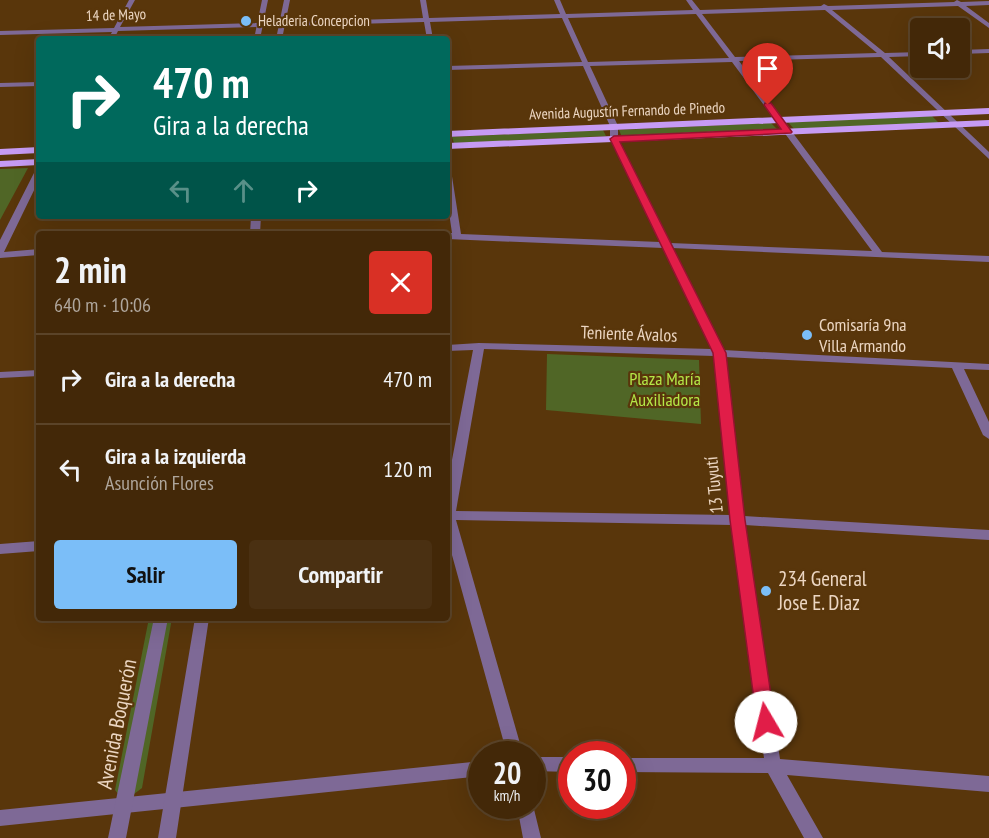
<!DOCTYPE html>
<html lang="es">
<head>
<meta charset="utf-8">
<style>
  :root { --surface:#432808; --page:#4a3012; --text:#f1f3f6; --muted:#afa69c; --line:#5b4429; --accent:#7bbef8 }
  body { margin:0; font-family:"PT Sans Narrow",sans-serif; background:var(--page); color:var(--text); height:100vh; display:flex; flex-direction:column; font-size:22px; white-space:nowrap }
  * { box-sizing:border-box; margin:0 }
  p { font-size:20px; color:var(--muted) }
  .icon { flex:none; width:33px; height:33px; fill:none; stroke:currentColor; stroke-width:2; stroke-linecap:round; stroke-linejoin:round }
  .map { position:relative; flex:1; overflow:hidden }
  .sheet { position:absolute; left:36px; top:231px; width:414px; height:390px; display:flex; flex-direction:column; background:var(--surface); border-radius:6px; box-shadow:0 6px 24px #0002,0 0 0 2px var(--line) }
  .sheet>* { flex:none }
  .top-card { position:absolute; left:36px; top:36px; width:414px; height:183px; border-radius:6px; box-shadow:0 6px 24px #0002,0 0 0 2px var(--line); background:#00695c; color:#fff; overflow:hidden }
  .tools { position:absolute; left:910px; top:18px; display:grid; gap:12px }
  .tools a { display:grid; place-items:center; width:60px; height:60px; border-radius:6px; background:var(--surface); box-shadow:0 6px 24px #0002,0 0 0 2px var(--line); font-size:30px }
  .speed { position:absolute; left:468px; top:741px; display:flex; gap:12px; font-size:30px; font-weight:700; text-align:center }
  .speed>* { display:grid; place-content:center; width:78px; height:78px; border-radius:50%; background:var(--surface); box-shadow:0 6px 24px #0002,0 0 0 2px var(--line); line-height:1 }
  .speed small { font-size:15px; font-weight:400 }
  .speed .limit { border:9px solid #d22; background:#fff; color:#111 }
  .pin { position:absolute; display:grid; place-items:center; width:51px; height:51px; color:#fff; margin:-62px -26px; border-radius:50% 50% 50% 0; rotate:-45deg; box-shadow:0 0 6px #0007 }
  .pin .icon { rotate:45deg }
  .me { position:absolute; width:66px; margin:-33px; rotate:352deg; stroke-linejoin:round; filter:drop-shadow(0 0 4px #0008) }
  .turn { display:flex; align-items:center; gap:21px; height:126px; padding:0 18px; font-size:27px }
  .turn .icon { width:78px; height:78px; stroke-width:2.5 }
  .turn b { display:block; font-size:42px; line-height:51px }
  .lanes { display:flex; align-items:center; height:57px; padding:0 18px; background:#0003; justify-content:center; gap:30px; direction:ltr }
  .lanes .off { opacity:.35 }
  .round { display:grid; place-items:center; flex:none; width:63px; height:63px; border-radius:6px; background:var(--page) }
  .headline { display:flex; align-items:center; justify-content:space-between; height:102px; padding:0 18px }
  h1 { font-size:36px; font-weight:700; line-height:45px }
  .cta { display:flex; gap:12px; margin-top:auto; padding:12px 18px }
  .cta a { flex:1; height:69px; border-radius:6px; background:var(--accent); color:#111; font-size:24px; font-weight:700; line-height:69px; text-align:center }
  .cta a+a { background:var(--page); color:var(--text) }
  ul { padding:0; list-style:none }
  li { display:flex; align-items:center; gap:18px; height:90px; padding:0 18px; border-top:2px solid var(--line) }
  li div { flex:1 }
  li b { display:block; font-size:22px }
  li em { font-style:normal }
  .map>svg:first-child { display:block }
  .green { fill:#506626 }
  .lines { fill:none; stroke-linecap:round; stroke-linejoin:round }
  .minor { fill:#7e6996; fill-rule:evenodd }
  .tertiary { fill:#7e6996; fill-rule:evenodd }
  .trunk { fill:#c69bf4; fill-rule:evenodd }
  .route { fill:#e11d48; stroke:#92132f; stroke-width:1.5 }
  .poi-dot { fill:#7bbef8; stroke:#59360b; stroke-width:2 }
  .labels { text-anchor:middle; stroke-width:4.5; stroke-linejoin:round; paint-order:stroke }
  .far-street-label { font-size:15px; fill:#ecd6c2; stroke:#59360b }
  .far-poi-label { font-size:15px; fill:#ecd6c2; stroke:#59360b; text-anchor:start }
  .poi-label { font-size:18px; fill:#ecd6c2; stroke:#59360b; text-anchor:start }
  .street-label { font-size:18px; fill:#ecd6c2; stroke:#59360b }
  .park-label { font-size:18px; fill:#b4e747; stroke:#59360b }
  .near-poi-label { font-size:21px; fill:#ecd6c2; stroke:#59360b; text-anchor:start }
  .near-street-label { font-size:21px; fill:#ecd6c2; stroke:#59360b }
</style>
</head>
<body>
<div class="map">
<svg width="989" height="838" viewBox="0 0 989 838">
  <rect width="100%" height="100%" fill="#59360b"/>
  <!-- green -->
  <path class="green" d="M 932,116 L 939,123 L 794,129 L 788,122 Z
    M 771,123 L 777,129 L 622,137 L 619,130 Z
    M 603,130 L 606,136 L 454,143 L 452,137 Z
    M 28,168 L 0,220 L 0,169 Z
    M 547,354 L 699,360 L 701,424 L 546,410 Z
    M 149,618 L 172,618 L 142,788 L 130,797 L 119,795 L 115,790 Z"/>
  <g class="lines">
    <!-- minor -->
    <path class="minor" d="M 129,0 L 135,0 L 120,27 L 423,18 L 420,0 L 426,0 L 429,18 L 560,14 L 554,0 L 560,0 L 566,14 L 693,10 L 686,0 L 692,0 L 700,10 L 821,6 L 824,4 L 828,6 L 954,2 L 957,0 L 961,2 L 989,1 L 989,5 L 966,6 L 989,23 L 989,28 L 958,6 L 832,10 L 885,53 L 921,52 L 921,56 L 889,57 L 989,152 L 989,159 L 881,57 L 739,61 L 882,252 L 989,256 L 989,262 L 672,248 L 723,350 L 989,364 L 989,370 L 964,369 L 989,422 L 989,439 L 983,435 L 952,368 L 725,357 L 744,516 L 989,530 L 989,540 L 745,525 L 780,759 L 989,776 L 989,792 L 787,775 L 823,838 L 804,838 L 768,773 L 622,772 L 622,758 L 764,758 L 732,525 L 456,520 L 523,754 L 507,754 L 447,537 L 447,486 L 473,350 L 447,351 L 447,345 L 479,343 L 712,349 L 663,248 L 447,239 L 447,234 L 444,234 L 452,233 L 447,199 L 447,167 L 451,170 L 461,234 L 660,242 L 610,139 L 610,126 L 583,66 L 447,70 L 447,66 L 582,62 L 562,18 L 430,22 L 433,39 L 427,39 L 424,22 L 118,31 L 114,39 L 108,39 L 112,32 L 0,35 L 0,31 L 114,28 ZM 825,10 L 877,53 L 735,57 L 702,14 ZM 696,14 L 729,58 L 588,62 L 568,18 ZM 732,62 L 872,251 L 670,243 L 618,139 L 618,126 L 590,66 ZM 484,349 L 714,356 L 731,515 L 456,511 Z
      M 989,49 L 989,53 L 960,54 L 960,50 Z
      M 39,82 L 39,86 L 0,87 L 0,83 Z
      M 39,168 L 39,180 L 4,252 L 39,249 L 39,255 L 0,258 L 0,240 L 35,171 Z
      M 39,370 L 39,376 L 0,378 L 0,372 Z
      M 39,541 L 39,551 L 0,554 L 0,544 Z
      M 532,757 L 572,757 L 572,772 L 532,771 Z
      M 482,761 L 482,776 L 0,826 L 0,810 Z
      M 532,801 L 541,838 L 523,838 L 517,806 L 532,806 Z"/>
    <!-- tertiary -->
    <path class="tertiary" d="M 262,0 L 268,0 L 260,39 L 254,39 Z
      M 284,0 L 290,0 L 282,39 L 276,39 Z
      M 251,216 L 261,216 L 260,234 L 250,234 Z
      M 154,618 L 168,618 L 126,838 L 108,838 Z
      M 195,618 L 209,618 L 176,838 L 158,838 Z"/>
    <!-- trunk -->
    <path class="trunk" d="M 989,108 L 989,114 L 447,137 L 447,131 Z
      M 989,120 L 989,126 L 447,149 L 447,143 Z
      M 39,147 L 39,153 L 0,155 L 0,149 Z
      M 39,159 L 39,165 L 0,167 L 0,161 Z"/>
  </g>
  <!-- route -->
  <path class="route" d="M 765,103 L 771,103 L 792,132 L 791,133 L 620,142 L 726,353 L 745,520 L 775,722 L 773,727 L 766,729 L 760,727 L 757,722 L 730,520 L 713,353 L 610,139 L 614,136 L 781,129 L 764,105 Z"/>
  <!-- markers -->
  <g class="poi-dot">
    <circle cx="246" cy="21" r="6"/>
    <circle cx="807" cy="335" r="6"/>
    <circle cx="766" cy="591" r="6"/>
  </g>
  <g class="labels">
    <!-- far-street labels -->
    <g class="far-street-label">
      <text transform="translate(116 15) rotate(-2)" y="5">14 de Mayo</text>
      <text transform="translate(627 111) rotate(-2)" y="5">Avenida Augustín Fernando de Pinedo</text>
    </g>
    <!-- far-poi labels -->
    <g class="far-poi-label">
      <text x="258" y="26">Heladeria Concepcion</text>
    </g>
    <!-- poi labels -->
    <g class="poi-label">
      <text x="819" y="331">Comisaría 9na<tspan x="819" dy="21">Villa Armando</tspan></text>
    </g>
    <!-- street labels -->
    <g class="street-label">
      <text transform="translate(629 334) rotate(2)" y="6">Teniente Ávalos</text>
      <text transform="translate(714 485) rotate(-96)" y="6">13 Tuyutí</text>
    </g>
    <!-- park labels -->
    <g class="park-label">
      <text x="665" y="385">Plaza María<tspan x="665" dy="21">Auxiliadora</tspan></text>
    </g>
    <!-- near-poi labels -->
    <g class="near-poi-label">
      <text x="778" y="586">234 General<tspan x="778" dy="24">Jose E. Diaz</tspan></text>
    </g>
    <!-- near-street labels -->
    <g class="near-street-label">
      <text transform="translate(117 724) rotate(-79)" y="7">Avenida Boquerón</text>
    </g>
  </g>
</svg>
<div class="tools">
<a><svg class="icon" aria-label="sound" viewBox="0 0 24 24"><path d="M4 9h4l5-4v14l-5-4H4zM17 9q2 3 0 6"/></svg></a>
</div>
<div class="speed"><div>20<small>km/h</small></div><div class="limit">30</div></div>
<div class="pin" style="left:768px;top:105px;background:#d93025"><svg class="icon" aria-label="arrive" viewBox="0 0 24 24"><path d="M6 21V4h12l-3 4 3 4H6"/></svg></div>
<svg class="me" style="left:766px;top:722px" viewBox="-20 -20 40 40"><circle r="19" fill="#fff"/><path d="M0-13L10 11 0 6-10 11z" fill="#e11d48"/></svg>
<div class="top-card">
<div class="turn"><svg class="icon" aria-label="right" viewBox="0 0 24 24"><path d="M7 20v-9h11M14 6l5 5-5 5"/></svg><div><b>470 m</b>Gira a la derecha</div></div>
<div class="lanes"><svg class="icon off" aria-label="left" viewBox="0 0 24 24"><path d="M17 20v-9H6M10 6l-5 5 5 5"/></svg><svg class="icon off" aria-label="ahead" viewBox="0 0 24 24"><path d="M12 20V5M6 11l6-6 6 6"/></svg><svg class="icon" aria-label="right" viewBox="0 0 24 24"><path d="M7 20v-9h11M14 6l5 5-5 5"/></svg></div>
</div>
<section class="sheet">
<div class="headline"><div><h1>2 min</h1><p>640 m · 10:06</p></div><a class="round" style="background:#d93025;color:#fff"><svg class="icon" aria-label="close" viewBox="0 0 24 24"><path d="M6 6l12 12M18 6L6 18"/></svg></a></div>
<ul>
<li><svg class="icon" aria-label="right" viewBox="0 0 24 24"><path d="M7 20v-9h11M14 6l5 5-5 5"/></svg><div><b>Gira a la derecha</b></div><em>470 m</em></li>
<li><svg class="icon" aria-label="left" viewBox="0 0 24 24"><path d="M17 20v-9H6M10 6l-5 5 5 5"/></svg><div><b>Gira a la izquierda</b><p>Asunción Flores</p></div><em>120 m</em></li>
</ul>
<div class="cta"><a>Salir</a><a>Compartir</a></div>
</section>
</div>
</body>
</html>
